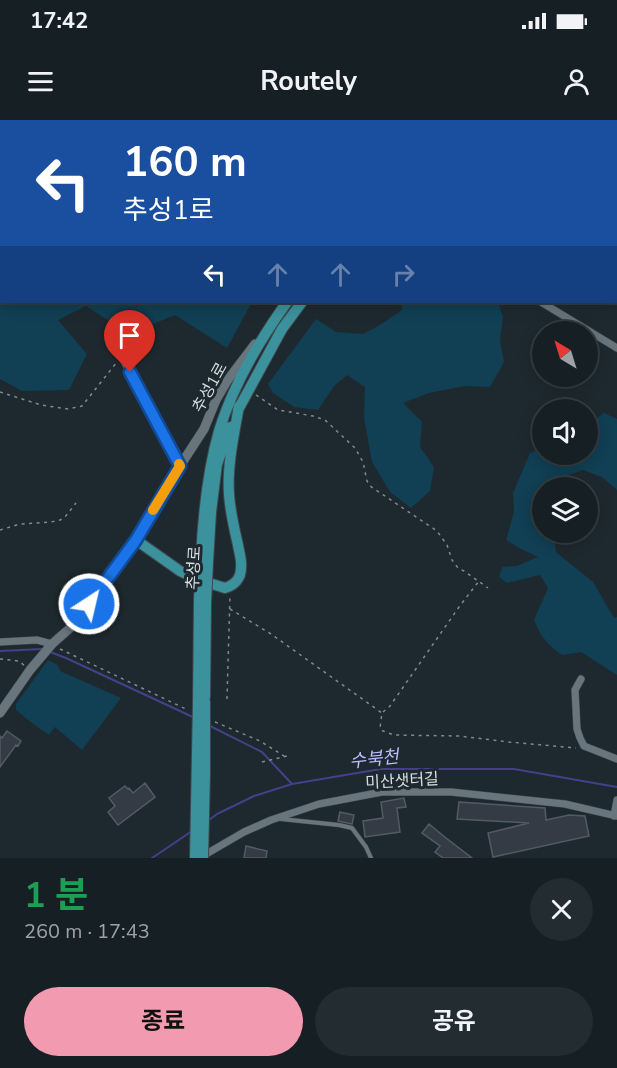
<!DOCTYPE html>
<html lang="ko">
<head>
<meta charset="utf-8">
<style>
  :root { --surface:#161f23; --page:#232c30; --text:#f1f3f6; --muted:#9ea2a6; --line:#353d41; --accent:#f29ab0 }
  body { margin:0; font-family:"Nunito Sans","Noto Sans KR",sans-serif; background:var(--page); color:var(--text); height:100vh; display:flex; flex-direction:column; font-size:22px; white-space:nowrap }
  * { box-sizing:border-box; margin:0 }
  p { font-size:20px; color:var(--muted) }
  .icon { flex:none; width:33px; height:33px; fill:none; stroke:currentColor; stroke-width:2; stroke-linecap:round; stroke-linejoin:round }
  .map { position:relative; height:738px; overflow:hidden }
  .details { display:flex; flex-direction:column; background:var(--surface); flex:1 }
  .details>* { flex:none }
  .banner { position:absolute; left:0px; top:0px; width:618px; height:183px; box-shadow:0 3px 15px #0003,0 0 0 2px var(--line); background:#1a4fa0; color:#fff; overflow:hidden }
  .needle { width:39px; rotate:322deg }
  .fabs { position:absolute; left:532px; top:201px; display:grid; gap:12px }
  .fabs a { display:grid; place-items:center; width:66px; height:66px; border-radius:50%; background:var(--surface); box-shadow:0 3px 15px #0003,0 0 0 2px var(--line); font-size:30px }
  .pin { position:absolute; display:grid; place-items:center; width:51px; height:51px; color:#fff; margin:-62px -26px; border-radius:50% 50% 50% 0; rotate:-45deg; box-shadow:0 0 6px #0007 }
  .pin .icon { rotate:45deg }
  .me { position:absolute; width:66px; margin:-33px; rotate:35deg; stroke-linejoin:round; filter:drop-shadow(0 0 4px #0008) }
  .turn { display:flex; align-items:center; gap:21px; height:126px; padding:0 24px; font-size:27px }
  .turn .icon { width:78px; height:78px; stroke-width:2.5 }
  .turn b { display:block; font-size:42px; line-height:51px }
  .lanes { display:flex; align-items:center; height:57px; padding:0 24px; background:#0003; justify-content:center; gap:30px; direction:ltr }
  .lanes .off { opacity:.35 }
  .round { display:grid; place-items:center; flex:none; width:63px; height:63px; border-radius:32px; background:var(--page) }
  .head { display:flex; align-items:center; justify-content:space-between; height:102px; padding:0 24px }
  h1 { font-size:36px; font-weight:700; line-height:45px; color:#1e9e55 }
  .button { display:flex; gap:12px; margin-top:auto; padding:12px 24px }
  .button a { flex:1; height:69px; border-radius:36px; background:var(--accent); color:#111; font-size:24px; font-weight:700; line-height:69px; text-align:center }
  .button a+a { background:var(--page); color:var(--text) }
  .status { display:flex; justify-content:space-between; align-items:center; height:42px; padding:0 30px; background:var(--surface); direction:ltr }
  .status svg { height:16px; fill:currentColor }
  header { display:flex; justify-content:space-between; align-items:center; height:78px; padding:0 24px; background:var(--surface); font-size:27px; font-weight:700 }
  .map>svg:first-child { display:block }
  .green { fill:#113f53 }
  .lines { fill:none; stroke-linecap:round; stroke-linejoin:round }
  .stream { stroke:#463f8a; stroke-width:2 }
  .building { fill:#343b44; stroke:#535a64; stroke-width:1.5 }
  .service-casing { stroke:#3d474c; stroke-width:5 }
  .minor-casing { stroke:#3d474c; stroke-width:8 }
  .tertiary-casing { stroke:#3d474c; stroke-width:10 }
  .primary-casing { stroke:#3d474c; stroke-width:12 }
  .path { stroke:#818a8f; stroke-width:1.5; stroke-dasharray:3 4.5; stroke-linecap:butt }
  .service { stroke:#68757c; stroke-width:4 }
  .minor { stroke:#68757c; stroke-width:7 }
  .tertiary { stroke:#68757c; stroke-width:9 }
  .primary { stroke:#3c929c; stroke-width:10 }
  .primary-bridge-casing { stroke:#3d474c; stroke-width:12; stroke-linecap:butt }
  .primary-bridge { stroke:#3c929c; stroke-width:10 }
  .route-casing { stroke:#114b97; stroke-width:15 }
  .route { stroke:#1a73e8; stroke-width:10 }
  .slow { stroke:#f59e0b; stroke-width:10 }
  .labels { text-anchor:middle; stroke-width:6; stroke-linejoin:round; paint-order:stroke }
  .street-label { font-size:16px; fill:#d5dde1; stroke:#1e292f }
  .water-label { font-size:18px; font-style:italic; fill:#bdbefe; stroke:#1e292f }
</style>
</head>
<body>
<div class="status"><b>17:42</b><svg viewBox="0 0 49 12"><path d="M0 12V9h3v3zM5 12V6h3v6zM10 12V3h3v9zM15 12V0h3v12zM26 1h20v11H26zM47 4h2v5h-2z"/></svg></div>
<header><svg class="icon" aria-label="menu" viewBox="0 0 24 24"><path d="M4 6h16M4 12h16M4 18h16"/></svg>Routely<svg class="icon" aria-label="person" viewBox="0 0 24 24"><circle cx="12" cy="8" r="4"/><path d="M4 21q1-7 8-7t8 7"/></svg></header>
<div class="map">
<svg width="617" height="738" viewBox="0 0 617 738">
  <rect width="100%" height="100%" fill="#1e292f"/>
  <!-- green -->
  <path class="green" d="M 0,0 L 336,0 L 336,1 L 2,2 L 2,182 L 252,182 L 227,228 L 175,195 L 129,214 L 86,186 L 58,200 L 87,234 L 69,270 L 22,271 L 0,259 Z
    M 402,182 L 498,182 L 503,197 L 500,221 L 504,242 L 490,267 L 465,266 L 429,273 L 403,283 L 422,302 L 420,327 L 434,347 L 430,371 L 411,388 L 390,372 L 372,342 L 364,298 L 365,267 L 347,255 L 334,266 L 318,290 L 294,287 L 273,273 L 268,264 L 316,199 L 336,212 L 363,214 L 380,205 L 402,190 Z
    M 604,293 L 617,299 L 617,370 L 602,357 L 583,350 L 555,360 L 559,367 L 543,368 L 543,412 L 554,413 L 556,432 L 593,462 L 614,498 L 617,497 L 617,555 L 581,532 L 562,535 C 547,524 541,517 534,500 L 548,468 L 540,455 L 507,463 L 499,457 L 502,447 L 517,446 L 538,437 L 519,428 L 506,420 L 514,392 L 513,373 L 530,333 L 543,328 L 543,334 L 588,334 L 588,304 Z
    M 48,540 L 58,545 L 60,551 L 121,578 L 82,630 L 55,607 L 49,615 L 32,603 L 16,590 L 16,584 Z"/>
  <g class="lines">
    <!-- stream -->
    <path class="stream" d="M 0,531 L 42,529
      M 50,532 L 66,538 L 195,598
      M 208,605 L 262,632 L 292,664
      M 209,700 L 217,694 L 254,676 L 292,664 L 381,649 L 514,649 L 617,667
      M 152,738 L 192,711"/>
  </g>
  <!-- building -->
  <path class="building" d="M 7,611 L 21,621 L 18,626 L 16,625 L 0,647 L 0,616 L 2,618 Z
    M 145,663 L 155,677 L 118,705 L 108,692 L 115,686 L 109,678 L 125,666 L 128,669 L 129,668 L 133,673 Z
    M 404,678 L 406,687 L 397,688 L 400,712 L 365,717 L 363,701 L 383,698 L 381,682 Z
    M 459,682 L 545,688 L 546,700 L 569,695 L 585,696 L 589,716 L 493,737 L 488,713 L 529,703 L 457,699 Z
    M 340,692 L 354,695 L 352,704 L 338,701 Z
    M 429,704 L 446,718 L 472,738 L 443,738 L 435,732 L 440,726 L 422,713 Z
    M 246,726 L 267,731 L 266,738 L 244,738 Z"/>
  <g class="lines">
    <!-- service casing -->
    <g class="service-casing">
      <path id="service" d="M 281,699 L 339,705 L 352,708 L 366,727 L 371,738"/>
    </g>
    <!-- minor casing -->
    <g class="minor-casing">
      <path id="minor" d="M 541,182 L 617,228
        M 124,241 L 180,346
        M 0,522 L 37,520 L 52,524
        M 581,559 L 575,570 L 577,609 L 580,618 L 584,626 L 617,639
        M 614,696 L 617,680
        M 201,737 L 244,712 L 271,700 L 319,684 L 382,672 L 451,672 L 565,684 L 617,696"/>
    </g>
    <!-- tertiary casing -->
    <g class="tertiary-casing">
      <path id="tertiary" d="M 381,0 L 382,2
        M 0,593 L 30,550 L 52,524 L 78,501 L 136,420 L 180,346 L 204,309 L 216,280 L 227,261 L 255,224"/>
    </g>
    <!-- primary casing -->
    <g class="primary-casing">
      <path id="primary" d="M 371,0 L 372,2
        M 410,2 L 413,0
        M 422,2 L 423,0
        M 436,2 L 437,0
        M 238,290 L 282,209 L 302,182
        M 136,420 L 180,451 L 196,459 L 225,468 C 235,465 241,458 241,448 C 242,440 239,432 238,425 C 234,408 230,391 229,374 C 227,346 234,314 239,286
        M 201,438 C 203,395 207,353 219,311 C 233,265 259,221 287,182
        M 208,442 L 211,392 L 217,344 L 230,307
        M 205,577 L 206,483
        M 198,583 L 199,480"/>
    </g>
    <!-- path -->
    <path class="path" d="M 456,2 L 457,0
      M 616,111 L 617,111
      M 0,272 L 41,285 L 68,289 L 82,286 L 117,242
      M 256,275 L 278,290 L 313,296 L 325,300 L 355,328 L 363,342 L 367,361 L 370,366 L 437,411 L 447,425 L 452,440 L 458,448 L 464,451 L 488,468
      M 0,410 L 20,404 L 51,402 L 60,400 L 65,397 L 76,383
      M 230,489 L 271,514 L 382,593 L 380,608 L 383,611 L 394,615 L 459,616 L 509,622 L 576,628
      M 60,529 L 188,590
      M 0,539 L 19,541 L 25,546
      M 227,579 L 230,474
      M 383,592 L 390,586 L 459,487 L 479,461
      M 215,602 L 260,621 L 284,636
      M 262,642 L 291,635"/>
    <!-- service -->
    <use href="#service" class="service"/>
    <!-- minor -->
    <use href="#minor" class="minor"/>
    <!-- tertiary -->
    <use href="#tertiary" class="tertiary"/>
    <!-- primary -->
    <use href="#primary" class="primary"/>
    <!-- primary-bridge casing -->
    <g class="primary-bridge-casing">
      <path id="primary-bridge" d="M 199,480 L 201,438
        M 206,483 L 208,442
        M 195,738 L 198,583
        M 203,738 L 205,653 L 205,581"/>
    </g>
    <!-- primary-bridge -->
    <use href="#primary-bridge" class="primary-bridge"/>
  </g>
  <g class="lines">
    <!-- route casing -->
    <g class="route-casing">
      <path id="route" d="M 89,484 L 136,420 L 180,346 L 130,252"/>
    </g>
    <!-- route -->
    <use href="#route" class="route"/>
    <!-- slow -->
    <path class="slow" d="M 153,390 L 180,346 L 179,344"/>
  </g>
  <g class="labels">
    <!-- street labels -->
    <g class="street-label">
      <text transform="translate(209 267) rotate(-61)" y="6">추성1로</text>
      <text transform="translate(193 448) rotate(-87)" y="6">추성로</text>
      <text transform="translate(402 660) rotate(-3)" y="6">미산샛터길</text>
    </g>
    <!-- water labels -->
    <g class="water-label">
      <text transform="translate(374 639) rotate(-6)" y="6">수북천</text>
    </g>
  </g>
</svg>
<div class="fabs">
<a><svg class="needle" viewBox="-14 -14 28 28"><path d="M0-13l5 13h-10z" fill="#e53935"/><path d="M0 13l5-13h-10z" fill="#9ea2a6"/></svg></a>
<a><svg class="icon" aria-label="sound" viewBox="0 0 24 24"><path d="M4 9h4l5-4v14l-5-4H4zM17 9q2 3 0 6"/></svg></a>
<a><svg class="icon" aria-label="layers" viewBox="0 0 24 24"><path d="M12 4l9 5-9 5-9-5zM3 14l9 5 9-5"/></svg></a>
</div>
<div class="pin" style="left:130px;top:252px;background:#d93025"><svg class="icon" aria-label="arrive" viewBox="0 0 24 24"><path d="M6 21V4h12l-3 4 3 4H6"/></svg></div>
<svg class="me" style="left:89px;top:484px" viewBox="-20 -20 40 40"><circle r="17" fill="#1a73e8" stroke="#fff" stroke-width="3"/><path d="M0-11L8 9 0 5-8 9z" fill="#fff"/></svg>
<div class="banner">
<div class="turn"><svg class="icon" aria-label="left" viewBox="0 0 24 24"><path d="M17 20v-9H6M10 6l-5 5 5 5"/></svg><div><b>160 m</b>추성1로</div></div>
<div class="lanes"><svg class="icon" aria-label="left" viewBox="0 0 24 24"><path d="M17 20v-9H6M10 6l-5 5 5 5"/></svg><svg class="icon off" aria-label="ahead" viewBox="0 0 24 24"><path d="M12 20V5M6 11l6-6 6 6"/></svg><svg class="icon off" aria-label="ahead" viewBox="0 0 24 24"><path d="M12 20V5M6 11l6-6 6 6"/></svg><svg class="icon off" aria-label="right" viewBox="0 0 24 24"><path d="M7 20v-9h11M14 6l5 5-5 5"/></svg></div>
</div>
</div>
<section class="details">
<div class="head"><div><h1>1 분</h1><p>260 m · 17:43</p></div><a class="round"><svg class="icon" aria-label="close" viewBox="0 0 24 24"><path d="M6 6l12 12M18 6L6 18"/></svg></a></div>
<div class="button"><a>종료</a><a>공유</a></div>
</section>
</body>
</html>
